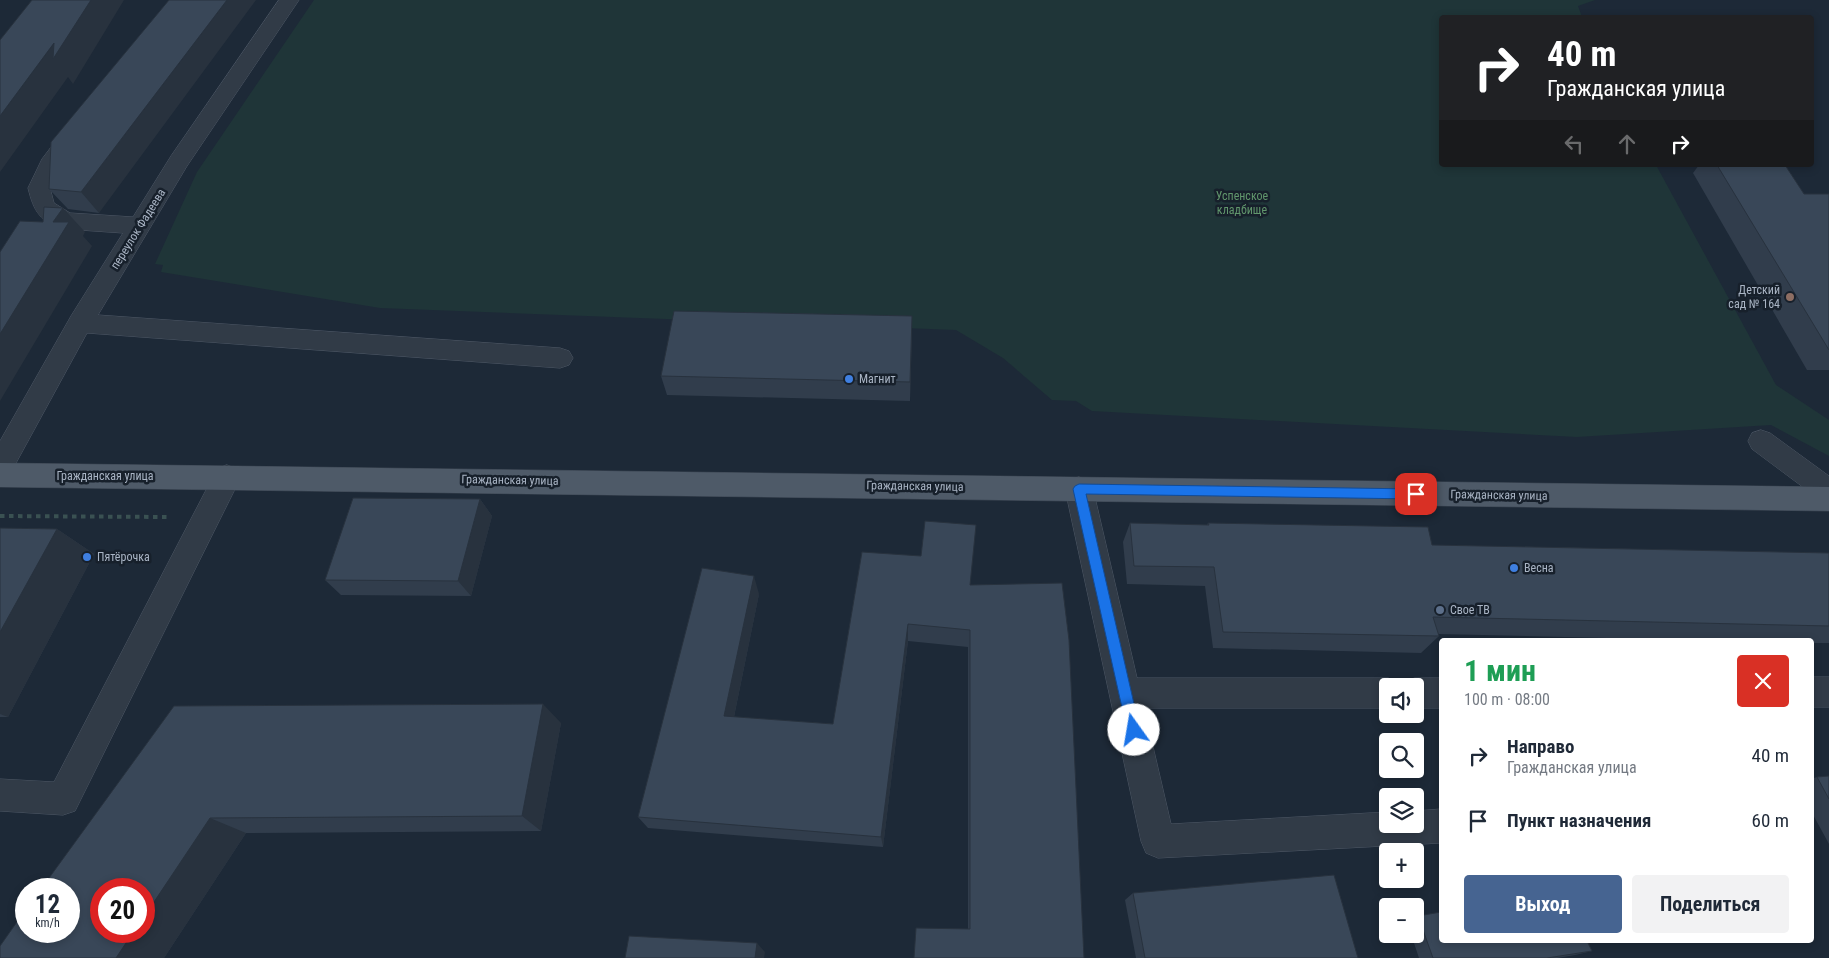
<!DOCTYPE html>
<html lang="ru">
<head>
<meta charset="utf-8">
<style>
  :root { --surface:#fff; --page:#f2f2f3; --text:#1f2937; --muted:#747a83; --accent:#466491 }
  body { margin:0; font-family:"Roboto Condensed",sans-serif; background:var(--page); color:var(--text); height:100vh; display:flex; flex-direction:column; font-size:19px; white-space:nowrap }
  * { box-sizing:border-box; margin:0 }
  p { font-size:16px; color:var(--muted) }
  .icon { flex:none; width:28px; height:28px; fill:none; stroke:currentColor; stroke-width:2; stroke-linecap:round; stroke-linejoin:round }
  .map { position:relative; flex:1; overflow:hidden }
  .panel { position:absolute; left:1439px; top:638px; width:375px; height:305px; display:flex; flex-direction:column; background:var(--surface); border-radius:5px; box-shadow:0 2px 8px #0003 }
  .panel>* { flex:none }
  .guide { position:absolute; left:1439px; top:15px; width:375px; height:152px; border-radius:5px; box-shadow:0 2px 8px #0003; background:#202124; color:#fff; overflow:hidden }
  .fabs { position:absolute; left:1379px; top:678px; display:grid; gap:10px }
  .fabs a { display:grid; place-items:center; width:45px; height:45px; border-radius:5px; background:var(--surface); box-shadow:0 2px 8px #0003; font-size:25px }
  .speed { position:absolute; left:15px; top:878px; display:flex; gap:10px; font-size:25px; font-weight:700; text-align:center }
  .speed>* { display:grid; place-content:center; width:65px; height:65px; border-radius:50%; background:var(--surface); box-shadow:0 2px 8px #0003; line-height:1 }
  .speed small { font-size:12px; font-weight:400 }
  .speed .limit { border:8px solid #d22; background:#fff; color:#111 }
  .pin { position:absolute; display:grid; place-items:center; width:42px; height:42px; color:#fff; margin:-21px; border-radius:10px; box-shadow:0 2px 8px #0006 }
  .me { position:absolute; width:55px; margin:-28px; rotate:347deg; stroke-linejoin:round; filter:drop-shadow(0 0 4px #0008) }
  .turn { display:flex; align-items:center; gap:18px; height:105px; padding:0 25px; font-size:22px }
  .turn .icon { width:65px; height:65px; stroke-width:2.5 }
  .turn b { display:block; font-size:35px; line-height:42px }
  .lanes { display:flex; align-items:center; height:48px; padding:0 25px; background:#0003; justify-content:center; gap:25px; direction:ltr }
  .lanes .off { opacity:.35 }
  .round { display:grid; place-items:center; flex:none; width:52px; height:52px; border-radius:5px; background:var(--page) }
  .summary { display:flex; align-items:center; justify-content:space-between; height:85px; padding:0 25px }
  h1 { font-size:30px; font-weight:700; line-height:38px; color:#1e9e55 }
  .button { display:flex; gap:10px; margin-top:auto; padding:10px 25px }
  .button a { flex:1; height:58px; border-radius:5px; background:var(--accent); color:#fff; font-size:20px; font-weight:700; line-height:58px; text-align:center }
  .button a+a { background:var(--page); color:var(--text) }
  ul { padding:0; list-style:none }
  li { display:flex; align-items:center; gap:15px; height:65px; padding:0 25px }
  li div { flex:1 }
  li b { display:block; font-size:19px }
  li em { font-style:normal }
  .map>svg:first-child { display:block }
  .green { fill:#1f3538 }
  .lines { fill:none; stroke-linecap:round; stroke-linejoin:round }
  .minor-casing { stroke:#4e5866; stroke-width:1 }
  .major-casing { stroke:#3a4451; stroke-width:1 }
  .path { stroke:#3a5152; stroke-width:4; stroke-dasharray:4.5 4.5; stroke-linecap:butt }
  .minor { fill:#313b47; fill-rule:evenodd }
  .major { fill:#4e5a68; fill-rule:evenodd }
  .wall { fill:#313d4c }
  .shaded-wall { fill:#28323e }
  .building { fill:#394758; stroke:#28323e }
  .route { fill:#1a73e8; stroke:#114b97 }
  .education-dot { fill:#8d6e63; stroke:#17202b; stroke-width:2 }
  .shop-dot { fill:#3f7fe0; stroke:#17202b; stroke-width:2 }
  .service-dot { fill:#5c6f8a; stroke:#17202b; stroke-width:2 }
  .labels { text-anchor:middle; stroke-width:5; stroke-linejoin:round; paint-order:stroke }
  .park-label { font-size:12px; fill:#61966c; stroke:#17202b }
  .street-label { font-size:12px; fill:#aab5c5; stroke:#17202b }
  .poi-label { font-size:12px; fill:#aab5c5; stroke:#17202b; text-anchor:start }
</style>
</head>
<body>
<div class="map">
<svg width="1829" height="958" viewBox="0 0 1829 958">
  <rect width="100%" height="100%" fill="#1d2937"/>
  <!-- green -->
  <path class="green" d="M 314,0 L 1595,0 L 1578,6 L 1582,17 L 1441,18 L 1441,165 L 1656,165 L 1776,385 L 1829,420 L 1829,456 L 1771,425 L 1577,437 L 1092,411 L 1076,401 L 1052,400 L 1003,358 L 956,330 L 380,308 L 161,272 L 163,265 L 155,264 L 197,172 Z"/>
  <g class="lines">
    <!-- minor casing -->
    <g class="minor-casing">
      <path id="minor" d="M 279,0 L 299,0 L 187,166 L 98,315 L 560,348 L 569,351 L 573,358 L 569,365 L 560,368 L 87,333 L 10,474 L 0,477 L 0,441 L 71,316 L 123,233 L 65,229 C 40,222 34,212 28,188 L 42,159 L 64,130 L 72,128 L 80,130 L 83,135 L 60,167 L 50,188 L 54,203 L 70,213 L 133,217 L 171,156 Z
        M 1761,430 L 1770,433 L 1829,476 L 1829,503 L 1819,499 L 1752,449 L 1748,441 L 1752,433 Z
        M 227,465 L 237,469 L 241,477 L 75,811 L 63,815 L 0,811 L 0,779 L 54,782 L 217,469 Z
        M 1079,477 L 1089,481 L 1093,489 L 1137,678 L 1388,678 L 1399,682 L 1401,686 L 1388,686 L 1388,708 L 1144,708 L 1171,824 L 1388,812 L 1388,824 L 1415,824 L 1415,811 L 1441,809 L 1441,843 L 1158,858 L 1146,853 L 1141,841 L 1065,489 L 1069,481 Z
        M 1811,677 L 1829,677 L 1829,707 L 1811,707 Z
        M 1415,678 L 1441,678 L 1441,708 L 1415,708 L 1415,686 L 1402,686 L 1404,682 Z"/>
    </g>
    <!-- major casing -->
    <g class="major-casing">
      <path id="major" d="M 0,463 L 1829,487 L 1829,511 L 0,487 Z"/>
    </g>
    <!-- path -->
    <path class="path" d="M 0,516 L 167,517"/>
    <!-- minor -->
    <use href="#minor" class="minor"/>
    <!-- major -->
    <use href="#major" class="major"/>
  </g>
  <!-- wall -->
  <path class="wall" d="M 169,0 L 99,213 L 68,209 L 49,189 Z
    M 1699,165 L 1785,165 L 1804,194 L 1829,194 L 1829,370 L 1807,370 L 1693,173 Z
    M 912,316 L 910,401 L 667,395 L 661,376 Z
    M 480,499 L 492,516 L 471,596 L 341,595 L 325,580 Z
    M 1130,523 L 1207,525 L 1208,523 L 1432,545 L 1829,553 L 1829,643 L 1811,643 L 1811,640 L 1688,640 L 1438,634 L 1439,636 L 1421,653 L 1213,648 L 1205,586 L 1127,584 L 1123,542 Z
    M 0,528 L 57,529 L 94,554 L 8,717 L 0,717 Z
    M 862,552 L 970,585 L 1084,958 L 968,929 L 968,647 L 908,641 L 883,847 L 648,828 L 638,817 L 759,594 L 734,717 L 833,724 Z
    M 174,706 L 561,723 L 541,831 L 246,833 L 164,958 Z
    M 1829,776 L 1829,844 L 1811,811 L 1811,779 L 1817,777 Z
    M 1133,893 L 1358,958 L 1136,958 L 1125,900 Z
    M 1418,916 L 1441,940 L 1609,940 L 1588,943 L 1592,951 L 1575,955 L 1557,958 L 1419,958 L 1411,934 L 1415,934 L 1415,917 Z"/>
  <!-- shaded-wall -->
  <path class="shaded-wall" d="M 91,0 L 124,0 L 73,84 L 68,77 L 0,172 L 0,116 L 54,43 Z
    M 227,0 L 256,0 L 99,213 L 81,192 Z
    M 63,208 L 85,232 L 83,236 L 92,246 L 0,401 L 0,334 L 53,222 Z
    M 912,316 L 912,335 L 910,401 L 910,382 Z
    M 480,499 L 492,516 L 471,596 L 458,581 Z
    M 57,529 L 94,554 L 8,717 L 0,714 L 0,632 Z
    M 754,576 L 759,594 L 731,731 L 724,716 Z
    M 908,624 L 908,641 L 883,847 L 881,837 Z
    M 543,704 L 561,723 L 541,831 L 522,816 Z
    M 210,818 L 246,833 L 164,958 L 116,958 L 134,931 L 144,931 L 144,917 Z
    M 757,943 L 765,952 L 764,958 L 755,958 Z"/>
  <!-- building -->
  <path class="building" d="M 32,0 L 91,0 L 53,59 L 54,43 L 0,116 L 0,40 Z
    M 169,0 L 227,0 L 81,192 L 49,189 L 51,142 Z
    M 1717,165 L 1785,165 L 1804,194 L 1829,194 L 1829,350 Z
    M 44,207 L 63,208 L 53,222 L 69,222 L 0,334 L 0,252 L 20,221 L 43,222 Z
    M 674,311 L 912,316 L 910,382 L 661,376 Z
    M 353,498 L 480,499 L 458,581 L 325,580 Z
    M 925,521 L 976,525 L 970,585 L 1062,583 L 1069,640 L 1084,958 L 914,958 L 916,928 L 970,929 L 970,630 L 908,624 L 881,837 L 638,817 L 702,568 L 754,576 L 724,716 L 833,724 L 862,552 L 921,556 Z
    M 1130,523 L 1209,525 L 1208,523 L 1428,527 L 1432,545 L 1829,553 L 1829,626 L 1433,617 L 1439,636 L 1223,632 L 1214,567 L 1134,566 Z
    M 0,528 L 57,529 L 0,632 Z
    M 543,704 L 522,816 L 210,818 L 144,917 L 144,889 L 101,889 L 101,931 L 134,931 L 116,958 L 0,958 L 0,946 L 26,909 L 26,931 L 69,931 L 69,889 L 41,889 L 174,706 Z
    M 1829,776 L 1829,799 L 1817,777 Z
    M 1334,875 L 1358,958 L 1145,958 L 1133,893 Z
    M 1441,912 L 1441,940 L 1594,940 L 1587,941 L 1592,951 L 1547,958 L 1433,958 L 1418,916 Z
    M 629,936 L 757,943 L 755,958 L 625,958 Z"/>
  <!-- route -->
  <path class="route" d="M 1079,484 L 1416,489 L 1420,491 L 1422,494 L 1420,498 L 1416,499 L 1086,494 L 1140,730 L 1138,735 L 1134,737 L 1129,735 L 1127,730 L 1073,489 L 1075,486 Z"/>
  <!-- markers -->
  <circle class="education-dot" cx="1790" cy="297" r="5"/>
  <g class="shop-dot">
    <circle cx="849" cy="379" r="5"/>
    <circle cx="87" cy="557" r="5"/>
    <circle cx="1514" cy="568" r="5"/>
  </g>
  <circle class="service-dot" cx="1440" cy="610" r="5"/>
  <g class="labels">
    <!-- park labels -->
    <g class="park-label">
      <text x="1242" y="200">Успенское<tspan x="1242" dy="14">кладбище</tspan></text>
    </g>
    <!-- street labels -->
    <g class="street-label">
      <text transform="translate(138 229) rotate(-58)" y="4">переулок Фадеева</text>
      <text x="105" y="480">Гражданская улица</text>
      <text transform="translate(510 480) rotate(1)" y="4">Гражданская улица</text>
      <text transform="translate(915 486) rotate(1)" y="4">Гражданская улица</text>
      <text transform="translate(1499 495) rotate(1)" y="4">Гражданская улица</text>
    </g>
    <!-- poi labels -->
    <g class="poi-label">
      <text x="1780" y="294" text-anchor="end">Детский<tspan x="1780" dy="14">сад № 164</tspan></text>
      <text x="859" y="383">Магнит</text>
      <text x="97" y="561">Пятёрочка</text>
      <text x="1524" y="572">Весна</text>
      <text x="1450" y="614">Свое ТВ</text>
    </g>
  </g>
</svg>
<div class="fabs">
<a><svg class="icon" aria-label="sound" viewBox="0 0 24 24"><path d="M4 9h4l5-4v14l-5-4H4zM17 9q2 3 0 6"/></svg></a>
<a><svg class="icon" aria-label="search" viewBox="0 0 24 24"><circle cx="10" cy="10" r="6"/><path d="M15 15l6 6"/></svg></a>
<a><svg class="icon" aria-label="layers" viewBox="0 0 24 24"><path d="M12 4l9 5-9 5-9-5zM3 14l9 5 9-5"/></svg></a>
<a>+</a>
<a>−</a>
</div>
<div class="speed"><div>12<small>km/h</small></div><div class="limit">20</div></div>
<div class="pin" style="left:1416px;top:494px;background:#d93025"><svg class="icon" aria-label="arrive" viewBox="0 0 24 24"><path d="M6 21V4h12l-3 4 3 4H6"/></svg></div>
<svg class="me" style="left:1134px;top:730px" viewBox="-20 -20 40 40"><circle r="19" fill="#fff"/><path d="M0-13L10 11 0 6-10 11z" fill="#1a73e8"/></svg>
<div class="guide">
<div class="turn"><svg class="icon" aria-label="right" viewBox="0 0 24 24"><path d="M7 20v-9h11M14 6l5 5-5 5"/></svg><div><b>40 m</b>Гражданская улица</div></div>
<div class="lanes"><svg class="icon off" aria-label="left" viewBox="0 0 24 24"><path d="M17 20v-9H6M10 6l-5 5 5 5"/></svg><svg class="icon off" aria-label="ahead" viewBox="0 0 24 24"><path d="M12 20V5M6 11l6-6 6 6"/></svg><svg class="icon" aria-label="right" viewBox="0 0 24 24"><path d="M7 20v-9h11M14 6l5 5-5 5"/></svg></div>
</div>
<section class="panel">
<div class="summary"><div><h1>1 мин</h1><p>100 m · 08:00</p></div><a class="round" style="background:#d93025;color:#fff"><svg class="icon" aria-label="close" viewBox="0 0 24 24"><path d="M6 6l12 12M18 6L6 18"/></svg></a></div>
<ul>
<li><svg class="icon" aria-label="right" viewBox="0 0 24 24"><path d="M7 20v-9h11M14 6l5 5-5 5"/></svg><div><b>Направо</b><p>Гражданская улица</p></div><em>40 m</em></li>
<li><svg class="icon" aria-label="arrive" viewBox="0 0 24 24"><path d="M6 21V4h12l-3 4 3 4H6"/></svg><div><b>Пункт назначения</b></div><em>60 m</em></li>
</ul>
<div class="button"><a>Выход</a><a>Поделиться</a></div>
</section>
</div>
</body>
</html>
